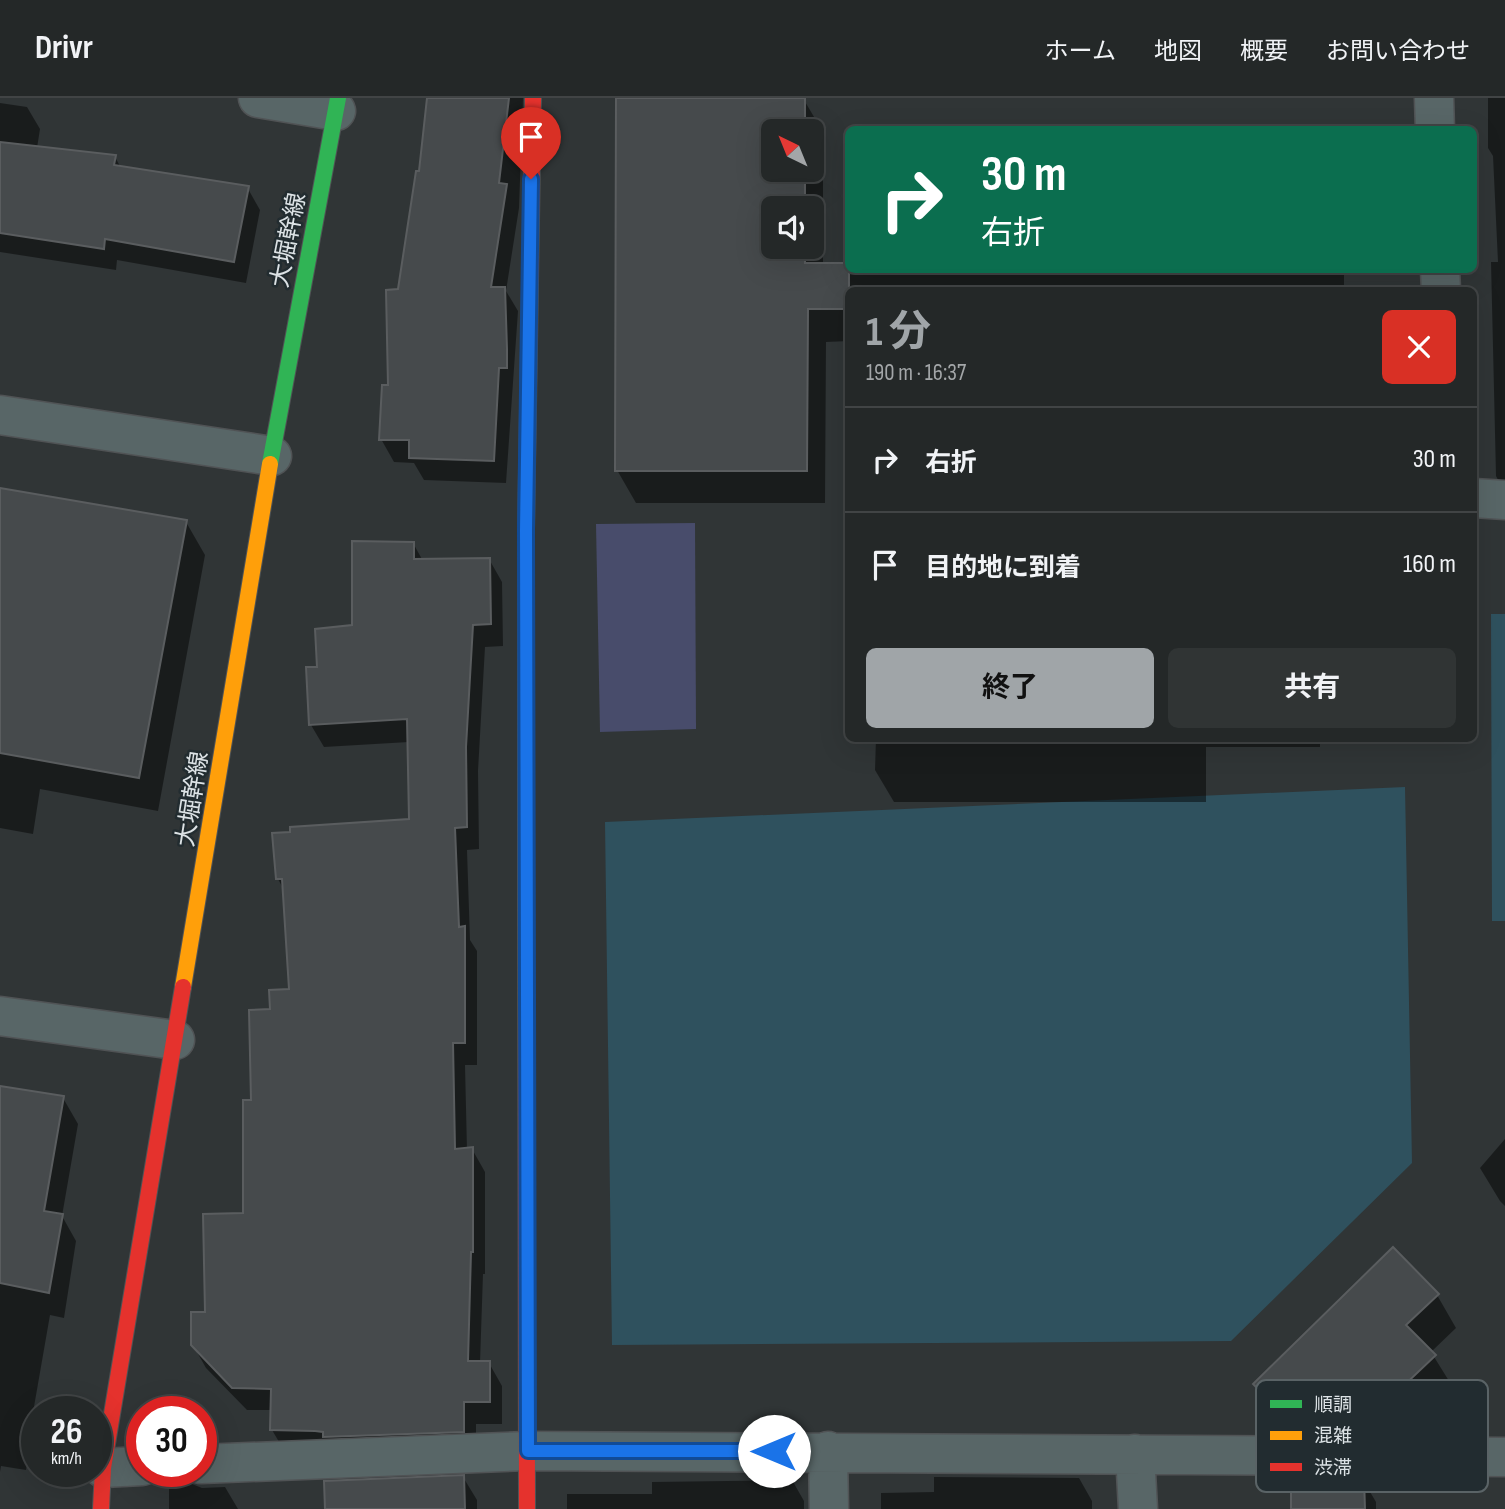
<!DOCTYPE html>
<html lang="ja">
<head>
<meta charset="utf-8">
<style>
  :root { --surface:#242828; --page:#303434; --text:#f1f3f6; --muted:#a3a6a8; --line:#414445; --accent:#a0a5a8 }
  body { margin:0; font-family:"Sofia Sans Condensed","Noto Sans JP",sans-serif; background:var(--page); color:var(--text); height:100vh; display:flex; flex-direction:column; font-size:26px; white-space:nowrap }
  * { box-sizing:border-box; margin:0 }
  p { font-size:23px; color:var(--muted) }
  .icon { flex:none; width:38px; height:38px; fill:none; stroke:currentColor; stroke-width:2; stroke-linecap:round; stroke-linejoin:round }
  .map { position:relative; flex:1; overflow:hidden }
  .panel { position:absolute; left:845px; top:189px; width:632px; height:455px; display:flex; flex-direction:column; background:var(--surface); border-radius:10px; box-shadow:0 7px 28px #0002,0 0 0 2px var(--line) }
  .panel>* { flex:none }
  .hud { position:absolute; left:845px; top:28px; width:632px; height:147px; border-radius:10px; box-shadow:0 7px 28px #0002,0 0 0 2px var(--line); background:#0b6e4f; color:#fff; overflow:hidden }
  .needle { width:46px; rotate:317deg }
  .buttons { position:absolute; left:761px; top:21px; display:grid; gap:14px }
  .buttons a { display:grid; place-items:center; width:63px; height:63px; border-radius:10px; background:var(--surface); box-shadow:0 7px 28px #0002,0 0 0 2px var(--line); font-size:35px }
  .speed { position:absolute; left:21px; top:1298px; display:flex; gap:14px; font-size:35px; font-weight:700; text-align:center }
  .speed>* { display:grid; place-content:center; width:91px; height:91px; border-radius:50%; background:var(--surface); box-shadow:0 7px 28px #0002,0 0 0 2px var(--line); line-height:1 }
  .speed small { font-size:18px; font-weight:400 }
  .speed .limit { border:10px solid #d22; background:#fff; color:#111 }
  .pin { position:absolute; display:grid; place-items:center; width:60px; height:60px; color:#fff; margin:-72px -30px; border-radius:50% 50% 50% 0; rotate:-45deg; box-shadow:0 0 7px #0007 }
  .pin .icon { rotate:45deg }
  .me { position:absolute; width:77px; margin:-38px; rotate:270deg; stroke-linejoin:round; filter:drop-shadow(0 0 5px #0008) }
  .turn { display:flex; align-items:center; gap:24px; height:147px; padding:0 21px; font-size:32px }
  .turn .icon { width:91px; height:91px; stroke-width:2.5 }
  .turn b { display:block; font-size:49px; line-height:60px }
  .round { display:grid; place-items:center; flex:none; width:74px; height:74px; border-radius:10px; background:var(--page) }
  .head { display:flex; align-items:center; justify-content:space-between; height:119px; padding:0 21px }
  h1 { font-size:42px; font-weight:700; line-height:52px; color:var(--accent) }
  .primary-button { display:flex; gap:14px; margin-top:auto; padding:14px 21px }
  .primary-button a { flex:1; height:80px; border-radius:10px; background:var(--accent); color:#111; font-size:28px; font-weight:700; line-height:80px; text-align:center }
  .primary-button a+a { background:var(--page); color:var(--text) }
  ul { padding:0; list-style:none }
  li { display:flex; align-items:center; gap:21px; height:105px; padding:0 21px; border-top:2px solid var(--line) }
  li div { flex:1 }
  li b { display:block; font-size:26px }
  li em { font-style:normal }
  header { display:flex; align-items:center; gap:42px; box-sizing:border-box; height:98px; padding:0 35px; background:var(--surface); border-bottom:2px solid var(--line) }
  header strong { font-size:33px }
  nav { display:flex; gap:38px; margin-inline-start:auto; font-size:24px }
  .map>svg:first-child { display:block }
  .green { fill:#2f515e }
  .water { fill:#484c6b }
  .shadow { fill:#0007; fill-rule:evenodd }
  .building { fill:#464a4c; stroke:#5a5d5f; stroke-width:2 }
  .lines { fill:none; stroke-linecap:round; stroke-linejoin:round }
  .street-casing { stroke:#505355; stroke-width:41 }
  .fast-casing { stroke:#505355; stroke-width:18 }
  .slow-casing { stroke:#505355; stroke-width:18 }
  .jam-casing { stroke:#505355; stroke-width:18 }
  .street { stroke:#586667; stroke-width:38 }
  .fast { stroke:#30b455; stroke-width:16 }
  .slow { stroke:#ff9f0a; stroke-width:16 }
  .jam { stroke:#e5322d; stroke-width:16 }
  .route-casing { stroke:#114b97; stroke-width:18 }
  .route { stroke:#1a73e8; stroke-width:12 }
  .labels { text-anchor:middle; stroke-width:5; stroke-linejoin:round; paint-order:stroke }
  .street-label { font-size:24px; fill:#dce2e5; stroke:#222c30 }
  .key { fill:#222c30; stroke:#5a6366; stroke-width:2 }
  .key-label { font-size:19px; fill:#dce2e5 }
</style>
</head>
<body>
<header>
<strong>Drivr</strong>
<nav><a>ホーム</a><a>地図</a><a>概要</a><a>お問い合わせ</a></nav>
</header>
<div class="map">
<svg width="1505" height="1411" viewBox="0 0 1505 1411">
  <rect width="100%" height="100%" fill="#303536"/>
  <!-- green -->
  <path class="green" d="M 1491,516 L 1505,516 L 1505,823 L 1492,823 Z
    M 1405,689 L 1412,1065 L 1231,1243 L 612,1247 L 605,724 Z"/>
  <!-- water -->
  <path class="water" d="M 695,425 L 696,631 L 600,634 L 596,426 Z"/>
  <!-- shadow -->
  <path class="shadow" d="M 429,0 L 523,0 L 519,110 L 506,193 L 518,213 L 506,385 L 424,382 L 414,365 L 394,364 L 381,341 L 390,289 L 400,193 L 420,75 Z
    M 1488,0 L 1505,0 L 1505,395 L 1496,378 L 1491,164 L 1498,164 L 1493,58 L 1488,50 Z
    M 617,2 L 804,2 L 823,34 L 823,167 L 849,172 L 1344,172 L 1344,192 L 849,192 L 849,243 L 826,244 L 825,405 L 636,405 L 617,372 ZM 774,33 L 812,33 L 812,72 L 774,72 ZM 774,110 L 812,110 L 812,149 L 774,149 Z
    M 0,5 L 27,9 L 40,31 L 37,50 L 115,59 L 121,70 L 247,89 L 260,112 L 246,185 L 117,162 L 116,172 L 0,154 Z
    M 0,391 L 186,424 L 205,457 L 158,713 L 40,691 L 33,736 L 0,730 Z
    M 413,445 L 423,463 L 489,461 L 502,484 L 503,548 L 485,549 L 478,673 L 479,751 L 467,752 L 470,842 L 477,853 L 477,967 L 465,967 L 467,1052 L 472,1051 L 485,1074 L 485,1176 L 483,1176 L 480,1265 L 489,1265 L 502,1288 L 502,1326 L 476,1326 L 476,1356 L 285,1354 L 272,1332 L 272,1312 L 247,1312 L 206,1270 L 193,1247 L 245,1117 L 253,1003 L 271,913 L 291,893 L 284,792 L 278,781 L 410,723 L 409,644 L 324,649 L 311,627 L 308,571 L 318,570 L 354,528 Z
    M 876,640 L 1320,640 L 1320,649 L 1206,649 L 1206,704 L 894,704 L 875,672 Z
    M 0,990 L 63,1000 L 78,1026 L 62,1118 L 76,1143 L 64,1220 L 50,1217 L 31,1326 L 33,1330 L 26,1372 L 1,1368 L 0,1374 Z
    M 1505,1041 L 1505,1108 L 1500,1103 L 1480,1070 Z
    M 1437,1197 L 1456,1230 L 1431,1254 L 1454,1291 L 1417,1327 L 1421,1335 L 1387,1369 L 1298,1343 L 1275,1320 L 1256,1286 Z
    M 463,1379 L 477,1402 L 477,1411 L 327,1411 Z
    M 934,1379 L 1079,1380 L 1092,1403 L 1092,1411 L 881,1411 L 881,1395 L 934,1394 Z
    M 792,1382 L 804,1403 L 804,1411 L 567,1411 L 567,1396 L 652,1396 L 652,1384 Z
    M 1363,1382 L 1376,1404 L 1376,1411 L 1293,1411 Z
    M 169,1384 L 187,1384 L 202,1390 L 225,1389 L 238,1411 L 169,1411 Z"/>
  <!-- building -->
  <path class="building" d="M 427,0 L 509,0 L 499,85 L 507,86 L 491,189 L 505,189 L 507,251 L 507,270 L 499,270 L 494,363 L 409,360 L 409,342 L 379,342 L 382,287 L 388,287 L 386,192 L 398,191 L 416,73 L 419,73 Z
    M 616,0 L 805,0 L 805,33 L 774,33 L 774,72 L 805,72 L 805,110 L 774,110 L 774,149 L 805,149 L 805,165 L 849,165 L 849,211 L 808,211 L 807,373 L 615,373 Z
    M 0,44 L 116,57 L 114,67 L 249,88 L 234,164 L 105,141 L 104,151 L 0,135 Z
    M 0,390 L 187,422 L 139,680 L 0,655 Z
    M 352,443 L 414,444 L 414,461 L 490,460 L 491,526 L 473,527 L 466,649 L 467,729 L 455,730 L 459,829 L 465,828 L 465,945 L 453,945 L 455,1051 L 473,1049 L 473,1154 L 471,1154 L 468,1263 L 490,1263 L 490,1304 L 464,1304 L 464,1334 L 323,1339 L 323,1334 L 315,1333 L 270,1332 L 271,1291 L 232,1290 L 191,1247 L 191,1214 L 205,1214 L 203,1116 L 243,1115 L 243,1002 L 251,1002 L 249,912 L 270,911 L 269,892 L 289,891 L 282,781 L 276,781 L 272,735 L 290,734 L 290,729 L 409,721 L 407,621 L 309,627 L 306,569 L 317,569 L 315,531 L 352,527 Z
    M 0,988 L 64,998 L 44,1113 L 63,1116 L 49,1195 L 0,1185 Z
    M 1393,1149 L 1439,1196 L 1406,1227 L 1436,1257 L 1397,1294 L 1403,1301 L 1367,1336 L 1291,1336 L 1292,1325 L 1253,1286 Z
    M 464,1377 L 465,1411 L 325,1411 L 324,1383 Z
    M 1291,1380 L 1364,1380 L 1365,1411 L 1291,1411 Z"/>
  <g class="lines">
    <!-- street casing -->
    <g class="street-casing">
      <path id="street" d="M 258,0 L 336,13
        M 1434,0 L 1435,32
        M 1440,172 L 1441,192
        M 0,317 L 272,358
        M 1474,400 L 1505,402
        M 0,918 L 175,942
        M 828,1353 L 829,1411
        M 1135,1356 L 1138,1411
        M 201,1366 L 528,1353 L 1505,1359
        M 103,1370 L 142,1368"/>
    </g>
    <!-- fast casing -->
    <g class="fast-casing">
      <path id="fast" d="M 270,366 L 338,0
        M 526,811 L 526,432 L 529,249"/>
    </g>
    <!-- slow casing -->
    <g class="slow-casing">
      <path id="slow" d="M 183,889 L 270,366"/>
    </g>
    <!-- jam casing -->
    <g class="jam-casing">
      <path id="jam" d="M 529,249 L 533,0
        M 526,811 L 527,1411
        M 101,1411 L 103,1370 L 183,889"/>
    </g>
    <!-- street -->
    <use href="#street" class="street"/>
    <!-- fast -->
    <use href="#fast" class="fast"/>
    <!-- slow -->
    <use href="#slow" class="slow"/>
    <!-- jam -->
    <use href="#jam" class="jam"/>
  </g>
  <g class="lines">
    <!-- route casing -->
    <g class="route-casing">
      <path id="route" d="M 531,81 L 526,432 L 528,1353 L 774,1353"/>
    </g>
    <!-- route -->
    <use href="#route" class="route"/>
  </g>
  <g class="labels">
    <!-- street labels -->
    <g class="street-label">
      <text transform="translate(288 142) rotate(-79)" y="8">大堀幹線</text>
      <text transform="translate(192 701) rotate(-81)" y="8">大堀幹線</text>
    </g>
  </g>
  <!-- legend -->
  <rect x="1256" y="1282" width="232" height="112" rx="10" class="key"/>
  <rect x="1270" y="1302" width="32" height="8" fill="#30b455"/>
  <rect x="1270" y="1333" width="32" height="9" fill="#ff9f0a"/>
  <rect x="1270" y="1365" width="32" height="8" fill="#e5322d"/>
  <g class="key-label">
    <text x="1314" y="1313">順調</text>
    <text x="1314" y="1344">混雑</text>
    <text x="1314" y="1376">渋滞</text>
  </g>
</svg>
<div class="buttons">
<a><svg class="needle" viewBox="-14 -14 28 28"><path d="M0-13l5 13h-10z" fill="#e53935"/><path d="M0 13l5-13h-10z" fill="#a3a6a8"/></svg></a>
<a><svg class="icon" aria-label="sound" viewBox="0 0 24 24"><path d="M4 9h4l5-4v14l-5-4H4zM17 9q2 3 0 6"/></svg></a>
</div>
<div class="speed"><div>26<small>km/h</small></div><div class="limit">30</div></div>
<div class="pin" style="left:531px;top:81px;background:#d93025"><svg class="icon" aria-label="arrive" viewBox="0 0 24 24"><path d="M6 21V4h12l-3 4 3 4H6"/></svg></div>
<svg class="me" style="left:774px;top:1353px" viewBox="-20 -20 40 40"><circle r="19" fill="#fff"/><path d="M0-13L10 11 0 6-10 11z" fill="#1a73e8"/></svg>
<div class="hud">
<div class="turn"><svg class="icon" aria-label="right" viewBox="0 0 24 24"><path d="M7 20v-9h11M14 6l5 5-5 5"/></svg><div><b>30 m</b>右折</div></div>
</div>
<section class="panel">
<div class="head"><div><h1>1 分</h1><p>190 m · 16:37</p></div><a class="round" style="background:#d93025;color:#fff"><svg class="icon" aria-label="close" viewBox="0 0 24 24"><path d="M6 6l12 12M18 6L6 18"/></svg></a></div>
<ul>
<li><svg class="icon" aria-label="right" viewBox="0 0 24 24"><path d="M7 20v-9h11M14 6l5 5-5 5"/></svg><div><b>右折</b></div><em>30 m</em></li>
<li><svg class="icon" aria-label="arrive" viewBox="0 0 24 24"><path d="M6 21V4h12l-3 4 3 4H6"/></svg><div><b>目的地に到着</b></div><em>160 m</em></li>
</ul>
<div class="primary-button"><a>終了</a><a>共有</a></div>
</section>
</div>
</body>
</html>
